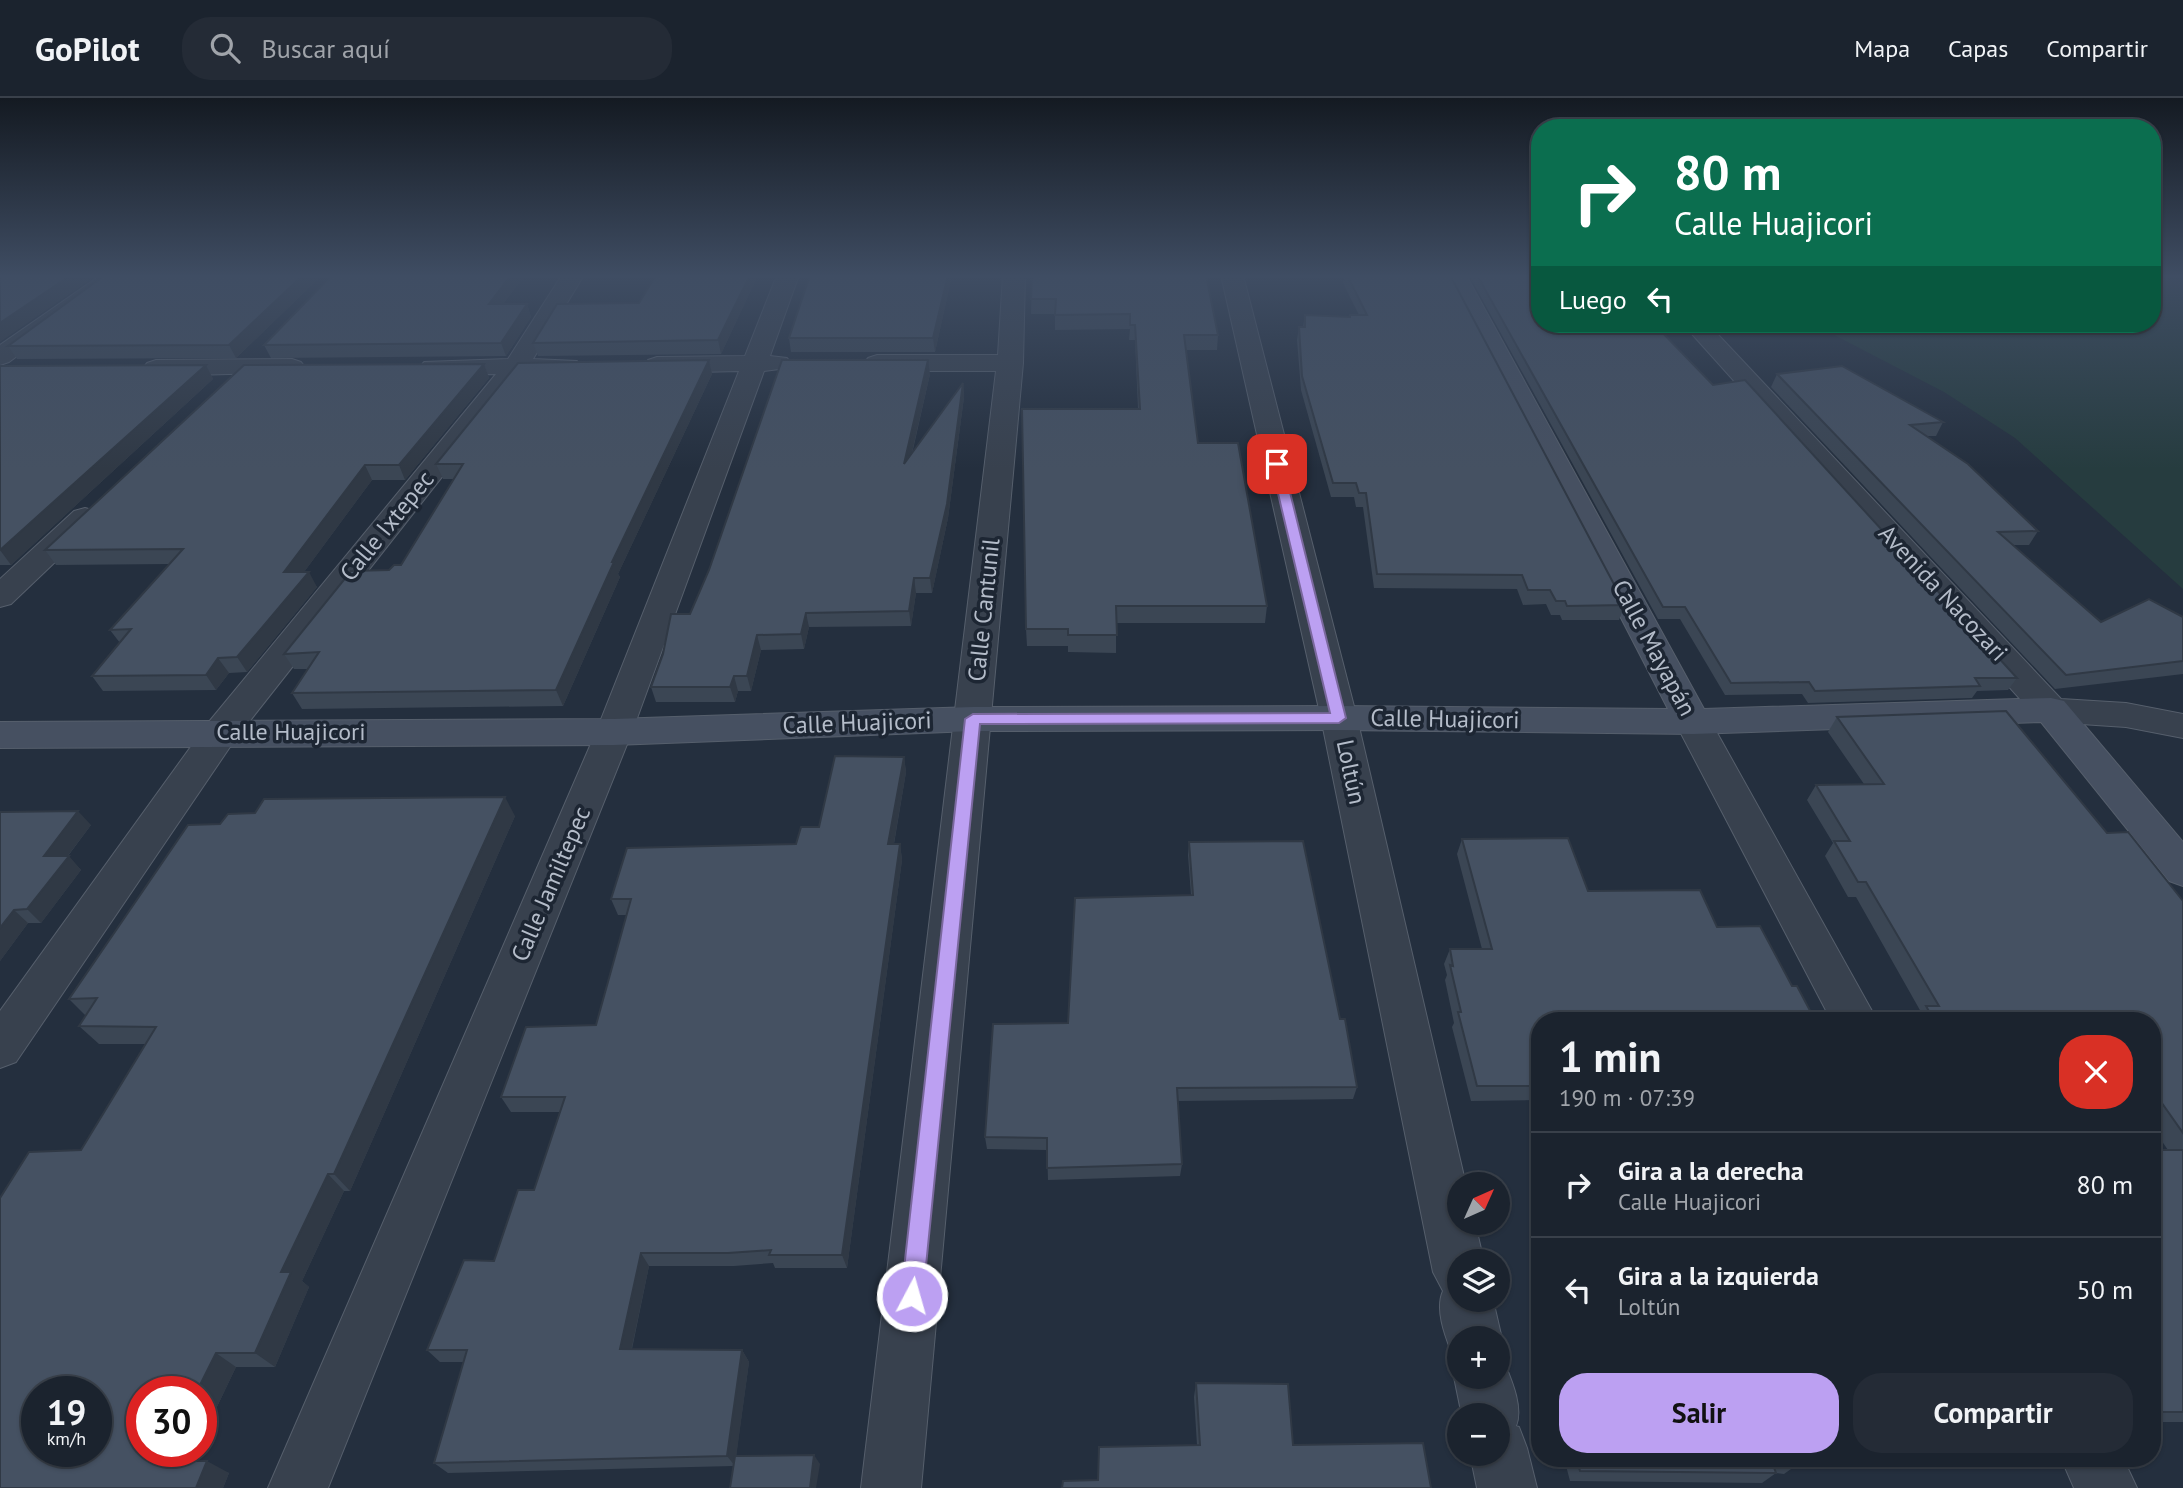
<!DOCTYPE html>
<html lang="es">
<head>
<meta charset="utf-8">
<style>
  :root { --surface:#1b232e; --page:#242b36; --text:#f1f3f6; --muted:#a0a4aa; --line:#39404a; --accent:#bca0f2 }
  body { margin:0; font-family:"PT Sans",sans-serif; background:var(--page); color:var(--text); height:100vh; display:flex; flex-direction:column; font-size:26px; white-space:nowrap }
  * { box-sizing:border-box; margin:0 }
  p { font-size:23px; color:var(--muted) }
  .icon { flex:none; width:38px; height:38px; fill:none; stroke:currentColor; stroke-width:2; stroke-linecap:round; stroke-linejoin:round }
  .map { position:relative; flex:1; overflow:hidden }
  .drawer { position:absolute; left:1531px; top:914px; width:630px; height:455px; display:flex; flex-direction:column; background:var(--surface); border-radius:28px; box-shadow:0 2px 5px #0004,0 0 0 2px var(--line) }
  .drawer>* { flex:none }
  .hud { position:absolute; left:1531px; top:21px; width:630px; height:214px; border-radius:28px; box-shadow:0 2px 5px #0004,0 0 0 2px var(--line); background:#0b6e4f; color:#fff; overflow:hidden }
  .needle { width:46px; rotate:45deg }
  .tools { position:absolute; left:1447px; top:1074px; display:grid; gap:14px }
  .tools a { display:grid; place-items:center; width:63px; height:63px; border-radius:50%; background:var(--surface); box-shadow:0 2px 5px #0004,0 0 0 2px var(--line); font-size:35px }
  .speed { position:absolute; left:21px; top:1278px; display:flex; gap:14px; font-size:35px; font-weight:700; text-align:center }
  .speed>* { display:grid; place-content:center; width:91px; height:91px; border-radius:50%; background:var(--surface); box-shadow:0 2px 5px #0004,0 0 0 2px var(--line); line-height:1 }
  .speed small { font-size:18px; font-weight:400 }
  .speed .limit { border:10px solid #d22; background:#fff; color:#111 }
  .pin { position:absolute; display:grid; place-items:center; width:60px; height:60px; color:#fff; margin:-30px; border-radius:14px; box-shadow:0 4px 10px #0006 }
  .me { position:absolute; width:77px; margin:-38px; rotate:6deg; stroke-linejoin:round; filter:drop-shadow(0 0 5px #0008) }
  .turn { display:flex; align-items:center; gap:24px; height:147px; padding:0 28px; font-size:32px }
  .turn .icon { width:91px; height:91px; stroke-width:2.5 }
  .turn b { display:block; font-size:49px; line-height:60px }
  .then { display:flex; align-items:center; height:66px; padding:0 28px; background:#0003; gap:14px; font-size:26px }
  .round { display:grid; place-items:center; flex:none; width:74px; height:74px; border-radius:28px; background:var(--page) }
  .summary { display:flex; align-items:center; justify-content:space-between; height:119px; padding:0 28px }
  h1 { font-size:42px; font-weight:800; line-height:52px }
  .primary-button { display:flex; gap:14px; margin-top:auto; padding:14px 28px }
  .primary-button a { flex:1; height:80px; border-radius:28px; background:var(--accent); color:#111; font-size:28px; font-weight:800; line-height:80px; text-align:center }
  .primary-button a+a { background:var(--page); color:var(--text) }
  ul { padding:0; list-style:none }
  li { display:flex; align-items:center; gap:21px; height:105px; padding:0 28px; border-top:2px solid var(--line) }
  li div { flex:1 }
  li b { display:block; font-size:26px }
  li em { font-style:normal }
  header { display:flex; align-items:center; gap:42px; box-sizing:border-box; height:98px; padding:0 35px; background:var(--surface); border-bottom:2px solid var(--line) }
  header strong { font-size:33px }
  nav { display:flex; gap:38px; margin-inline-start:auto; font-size:24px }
  .search { width:490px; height:63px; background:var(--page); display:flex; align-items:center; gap:18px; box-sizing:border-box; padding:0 24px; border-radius:28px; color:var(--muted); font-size:26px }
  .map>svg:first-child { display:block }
  .green { fill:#263c3f }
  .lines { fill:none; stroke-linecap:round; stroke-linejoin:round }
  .street-casing { stroke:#565f6c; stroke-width:2 }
  .secondary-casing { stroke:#565f6c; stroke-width:2 }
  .street { fill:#38414e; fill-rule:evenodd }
  .secondary { fill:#465061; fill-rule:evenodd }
  .wall { fill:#3b4654 }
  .shaded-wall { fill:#303945 }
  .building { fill:#455162; stroke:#303945; stroke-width:2; fill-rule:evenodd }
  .route { fill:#bca0f2; stroke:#7a689d; stroke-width:2 }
  .labels { text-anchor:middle; stroke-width:7; stroke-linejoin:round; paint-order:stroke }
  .street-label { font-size:24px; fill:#b4bcc9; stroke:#1d2633 }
</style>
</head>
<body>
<header>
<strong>GoPilot</strong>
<div class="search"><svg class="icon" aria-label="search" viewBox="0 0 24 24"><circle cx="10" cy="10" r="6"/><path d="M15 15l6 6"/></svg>Buscar aquí</div>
<nav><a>Mapa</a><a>Capas</a><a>Compartir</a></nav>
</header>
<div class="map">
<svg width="2183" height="1390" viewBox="0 0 2183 1390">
  <rect width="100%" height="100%" fill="#242f3e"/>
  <!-- green -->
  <path class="green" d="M 2153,177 L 2183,177 L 2183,491 L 2015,340 L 1944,294 L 1813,226 L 2152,226 Z"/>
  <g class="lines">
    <!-- street casing -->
    <g class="street-casing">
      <path id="street" d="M 101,177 L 126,177 L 9,264 L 0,267 L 0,247 Z
        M 562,177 L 584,177 L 533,261 L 577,263 L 581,268 L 577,273 L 523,276 L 234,643 L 16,964 L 0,970 L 0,913 L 208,625 L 496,276 L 433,277 L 424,274 L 420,269 L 424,264 L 508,261 Z
        M 777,177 L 799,177 L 770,258 L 787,260 L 791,265 L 787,270 L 764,273 L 632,634 L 328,1390 L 268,1390 L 596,634 L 739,273 L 657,275 L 648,272 L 644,267 L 648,262 L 657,259 L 745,258 Z
        M 1003,177 L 1025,177 L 1023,265 L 921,1390 L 861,1390 L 996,273 L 877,273 L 868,270 L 864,265 L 868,260 L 877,257 L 998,257 Z
        M 1221,177 L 1243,177 L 1357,620 L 1466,1087 L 1460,1087 L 1460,1125 L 1475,1125 L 1484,1164 L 1460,1164 L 1460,1202 L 1493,1202 L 1502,1241 L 1498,1250 L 1498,1241 L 1460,1241 L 1460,1263 L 1454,1261 C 1447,1242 1434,1213 1443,1193 L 1433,1174 L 1321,620 Z
        M 1683,226 L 1708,226 L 2061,601 L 2126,605 L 2183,616 L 2183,640 L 2126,629 L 2051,624 L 2038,621 Z
        M 292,261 L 301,264 L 305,269 L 301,274 L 156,278 L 147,275 L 143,270 L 147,265 L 156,262 Z
        M 85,410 L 96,413 L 100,419 L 96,425 L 11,506 L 0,509 L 0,481 L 74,413 Z
        M 1693,612 L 1706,615 L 1711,624 L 1877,922 L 1831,922 L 1675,624 L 1680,615 Z
        M 1498,1257 L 1502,1259 C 1510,1279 1524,1308 1516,1328 L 1519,1329 L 1527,1350 L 1537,1390 L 1477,1390 L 1470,1356 L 1498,1356 L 1498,1318 L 1462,1318 L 1454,1279 L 1460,1265 L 1460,1279 L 1498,1279 Z
        M 2061,1360 L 2123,1360 L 2137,1390 L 2074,1390 Z"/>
    </g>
    <!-- secondary casing -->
    <g class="secondary-casing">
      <path id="secondary" d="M 1444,177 L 1466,177 L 1704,611 L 2051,600 L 2064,603 L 2183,744 L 2183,788 L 2169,783 L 2041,624 L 1693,636 L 1339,632 L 973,633 L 614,647 L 0,650 L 0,624 L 614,621 L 973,609 L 1339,608 L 1668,611 Z"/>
    </g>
    <!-- street -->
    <use href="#street" class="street"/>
    <!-- secondary -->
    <use href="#secondary" class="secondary"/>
  </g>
  <!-- wall -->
  <path class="wall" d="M 322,177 L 236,260 L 17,261 L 8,248 Z
    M 332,177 L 525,177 L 503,206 L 527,206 L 531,219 L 506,258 L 271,260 L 264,247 Z
    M 758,177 L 721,256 L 538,258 L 533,245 L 639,205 Z
    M 952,177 L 935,254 L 791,254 L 789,240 Z
    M 1032,177 L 1218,237 L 1217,252 L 1186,252 L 1198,345 L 1267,508 L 1265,525 L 1116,525 L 1116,555 L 1068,554 L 1068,548 L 1027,548 L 1026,531 L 1138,311 L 1135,242 L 1129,242 L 1130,231 L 1055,232 L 1055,216 L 1031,216 Z
    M 1344,177 L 1450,177 L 1625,507 L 1619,522 L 1562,522 L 1560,517 L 1551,517 L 1546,506 L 1523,507 L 1517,491 L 1374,490 L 1363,409 L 1356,409 L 1354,399 L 1331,399 L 1301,292 L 1297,242 L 1299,229 L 1303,229 L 1305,217 L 1350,219 L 1350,217 L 1359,217 L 1343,185 Z
    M 1473,177 L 1540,177 L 1713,287 L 2017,580 L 2008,592 L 1977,593 L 1972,600 L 1808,605 L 1802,596 L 1725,597 L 1680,521 L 1658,521 L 1471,181 Z
    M 709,262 L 712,276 L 618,476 L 620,479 L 563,608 L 302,611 L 292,595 L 308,571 L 294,571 L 284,556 L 389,472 L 401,467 L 454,381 L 443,381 L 436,366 Z
    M 484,266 L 489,280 L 405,382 L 372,382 L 304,474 L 317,489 L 247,574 L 229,575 L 216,592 L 103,593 L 92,578 L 120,545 L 110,532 L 169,466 L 56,467 L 45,452 Z
    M 206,267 L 213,281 L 11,467 L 0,467 L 0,268 Z
    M 930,276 L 912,356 L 963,285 L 964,299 L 948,420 L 932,495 L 916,495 L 911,528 L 809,529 L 804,551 L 761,552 L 751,593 L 738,593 L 735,604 L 656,604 L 651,589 L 663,556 L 690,516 Z
    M 1777,276 L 1943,324 L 1936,338 L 1927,338 L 2038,433 L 2029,447 L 2013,447 L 2101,524 L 2183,519 L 2183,576 L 2055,591 L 1771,289 Z
    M 1837,619 L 2107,735 L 2183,803 L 2183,1324 L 2152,1324 L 2152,1052 L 2168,1052 L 2152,1029 L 2152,922 L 1914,922 L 1921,914 L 1856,799 L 1848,799 L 1825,758 L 1833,745 L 1807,702 L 1816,687 L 1864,686 L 1828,634 Z
    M 904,659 L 906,674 L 894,746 L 900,746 L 902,762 L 847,1170 L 775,1170 L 773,1165 L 734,1168 L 649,1168 L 632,1251 L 742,1252 L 749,1264 L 736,1358 L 820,1366 L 448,1375 L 434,1365 L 464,1264 L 440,1264 L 427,1252 L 494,1163 L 534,1092 L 560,1014 L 511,1014 L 501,999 L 596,927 L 627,817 L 618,817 L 611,801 L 796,746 L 819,729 Z
    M 0,714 L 91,727 L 68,758 L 81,772 L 41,825 L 28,825 L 0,863 Z
    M 515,718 L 350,1093 L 344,1093 L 302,1183 L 309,1189 L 275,1269 L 236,1269 L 191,1363 L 229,1375 L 223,1390 L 0,1390 L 146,946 L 99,946 L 79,928 L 86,918 L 69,901 L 220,726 Z
    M 1462,741 L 1540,922 L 1540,1017 L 1535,1002 L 1471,1003 L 1452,929 L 1454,925 L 1445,882 L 1447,877 L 1444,866 L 1450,851 L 1482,851 L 1457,756 Z
    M 1189,744 L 1340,921 L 1357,989 L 1353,1001 L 1177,1003 L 1182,1066 L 1180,1078 L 1048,1082 L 1047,1052 L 987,1051 L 985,1039 L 1068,925 L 1191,797 L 1188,757 Z
    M 1540,1241 L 1540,1268 L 1535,1248 Z
    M 1196,1285 L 1293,1347 L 1098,1382 L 1197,1347 L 1194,1299 Z
    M 1564,1360 L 1796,1360 L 1798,1366 L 1784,1376 L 1776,1375 L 1762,1385 L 1570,1383 Z"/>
  <!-- shaded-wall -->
  <path class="shaded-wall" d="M 71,177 L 97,177 L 0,244 L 0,225 Z
    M 303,177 L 322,177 L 236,260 L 229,247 Z
    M 511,177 L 525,177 L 493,219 L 489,206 Z
    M 750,177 L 758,177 L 721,256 L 718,242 Z
    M 948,177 L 952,177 L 935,254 L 933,240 Z
    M 527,206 L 531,219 L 506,258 L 501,245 Z
    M 709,262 L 712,276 L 618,476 L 620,479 L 563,608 L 556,592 L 612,464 Z
    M 928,262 L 930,276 L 906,380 L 904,366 Z
    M 484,266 L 489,280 L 405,382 L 399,367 Z
    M 206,267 L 213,281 L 11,467 L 0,452 Z
    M 963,285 L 964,299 L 948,420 L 932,495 L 930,480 Z
    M 365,367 L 372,382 L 293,489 L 284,474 Z
    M 309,474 L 317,489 L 247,574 L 237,559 Z
    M 914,480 L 916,495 L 911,528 L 909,513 Z
    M 806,515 L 809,529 L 804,551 L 801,536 Z
    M 757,537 L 761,552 L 751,593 L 747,578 Z
    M 218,560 L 229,575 L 216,592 L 206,577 Z
    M 734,578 L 738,593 L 735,604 L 730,589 Z
    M 904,659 L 906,674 L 891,762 L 888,746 Z
    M 505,699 L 515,718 L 350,1093 L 334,1076 Z
    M 78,713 L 91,727 L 57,772 L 44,758 Z
    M 900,746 L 902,762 L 847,1170 L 842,1157 Z
    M 69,758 L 81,772 L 41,825 L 27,811 Z
    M 14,812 L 28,825 L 0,863 L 0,830 Z
    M 328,1076 L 344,1093 L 302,1183 L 309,1189 L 275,1269 L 255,1255 L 281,1174 Z
    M 641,1155 L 649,1168 L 629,1263 L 620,1251 Z
    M 742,1252 L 749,1264 L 735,1368 L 727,1358 Z
    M 216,1255 L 236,1269 L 201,1342 L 201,1293 L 197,1293 Z
    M 168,1353 L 196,1353 L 185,1375 L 163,1363 Z
    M 814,1357 L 820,1366 L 816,1390 L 810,1390 Z
    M 207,1363 L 229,1375 L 223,1390 L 196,1390 Z"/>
  <!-- building -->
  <path class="building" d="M 0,177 L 71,177 L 0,225 Z
    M 105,177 L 303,177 L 229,247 L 8,248 Z
    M 332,177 L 511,177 L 489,206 L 527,206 L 501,245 L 264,247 Z
    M 656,177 L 750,177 L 718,242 L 533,245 L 557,206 L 639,205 Z
    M 810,177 L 948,177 L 933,240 L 789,240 Z
    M 1032,177 L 1206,177 L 1218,237 L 1184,237 L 1198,345 L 1238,345 L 1267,508 L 1116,508 L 1117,537 L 1068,537 L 1068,531 L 1026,531 L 1022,311 L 1140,311 L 1135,227 L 1130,227 L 1130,216 L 1055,217 L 1056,201 L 1031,201 Z
    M 1347,177 L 1450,177 L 1625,507 L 1567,508 L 1565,503 L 1556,503 L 1550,492 L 1528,492 L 1522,477 L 1377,476 L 1366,395 L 1359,395 L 1356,385 L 1333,385 L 1302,278 L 1299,229 L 1305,229 L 1305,217 L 1350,219 L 1350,217 L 1367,217 Z
    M 1477,177 L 1540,177 L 1540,226 L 1654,226 L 1713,287 L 1745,282 L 2017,580 L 1975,580 L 1980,588 L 1815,593 L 1809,584 L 1731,585 L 1685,509 L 1663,509 Z
    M 709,262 L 612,464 L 614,464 L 556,592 L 292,595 L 319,554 L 284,556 L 351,473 L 389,472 L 394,467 L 401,467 L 463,366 L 436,366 L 518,265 Z
    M 782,262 L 928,262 L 904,366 L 963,285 L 947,406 L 930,480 L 914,480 L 909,513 L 806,515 L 801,536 L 757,537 L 747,578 L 734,578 L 730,589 L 651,589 L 663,556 L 671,516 L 690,516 L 709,472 Z
    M 484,266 L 399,367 L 365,367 L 284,474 L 309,474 L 237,559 L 218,560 L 206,577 L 92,578 L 131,531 L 110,532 L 183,451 L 45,452 L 244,267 Z
    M 206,267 L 0,452 L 0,268 Z
    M 1842,268 L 1943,324 L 1910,327 L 1968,366 L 2038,433 L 1998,434 L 2101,524 L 2149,501 L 2183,519 L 2183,563 L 2066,577 L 1777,276 Z
    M 2006,613 L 2107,735 L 2128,734 L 2183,803 L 2183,1035 L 2152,991 L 2152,922 L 1934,922 L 1926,908 L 1939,908 L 1866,784 L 1858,784 L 1834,743 L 1850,743 L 1816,687 L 1884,686 L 1837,619 Z
    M 835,658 L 904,659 L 888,746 L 900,746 L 842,1157 L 769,1157 L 771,1152 L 728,1155 L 641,1155 L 620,1251 L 742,1252 L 727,1358 L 434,1365 L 467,1252 L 427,1252 L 464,1162 L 494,1163 L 518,1092 L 534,1092 L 565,999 L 501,999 L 526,929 L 596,927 L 631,801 L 611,801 L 627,750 L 796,746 L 801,729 L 819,729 Z
    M 505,699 L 334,1076 L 328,1076 L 281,1174 L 291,1174 L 255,1255 L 216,1255 L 197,1293 L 142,1293 L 142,1353 L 168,1353 L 163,1363 L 207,1363 L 196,1390 L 0,1390 L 0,1100 L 29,1054 L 81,1052 L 156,929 L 79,928 L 97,900 L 69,901 L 188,727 L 220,726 L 228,716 L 255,715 L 264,701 ZM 37,1293 L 96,1293 L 96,1353 L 37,1353 Z
    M 78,713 L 44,758 L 69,758 L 27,811 L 14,812 L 0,830 L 0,714 Z
    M 1568,740 L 1588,793 L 1700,792 L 1717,829 L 1760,828 L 1792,888 L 1797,888 L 1815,922 L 1540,922 L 1540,988 L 1477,988 L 1458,914 L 1461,914 L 1450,867 L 1453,868 L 1450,851 L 1492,851 L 1462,741 Z
    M 1303,743 L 1340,921 L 1345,921 L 1357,989 L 1177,990 L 1182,1066 L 1047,1070 L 1047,1040 L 985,1039 L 993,926 L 1068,925 L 1075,800 L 1193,797 L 1189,744 Z
    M 2152,1052 L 2183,1052 L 2183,1314 L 2155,1314 L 2152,1310 Z
    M 1196,1285 L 1288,1286 L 1293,1347 L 1423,1345 L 1431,1390 L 1062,1390 L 1063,1383 L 1098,1382 L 1099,1349 L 1200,1347 Z
    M 814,1357 L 810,1390 L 730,1390 L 735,1358 Z
    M 1576,1360 L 1796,1360 L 1798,1366 L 1772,1364 L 1776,1375 L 1580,1373 Z"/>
  <!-- sky -->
  <linearGradient id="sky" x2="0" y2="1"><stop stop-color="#141a22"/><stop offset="0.48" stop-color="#3f4d63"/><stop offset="1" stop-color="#3f4d63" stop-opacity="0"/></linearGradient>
  <rect width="2183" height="371" fill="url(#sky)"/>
  <!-- route -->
  <path class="route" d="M 1277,362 L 1283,366 L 1346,620 L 1339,625 L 980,626 L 923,1198 L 920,1206 L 912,1209 L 904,1206 L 901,1198 L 965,621 L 973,616 L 1330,615 L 1271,366 Z"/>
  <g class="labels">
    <!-- street labels -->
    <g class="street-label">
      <text transform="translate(387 428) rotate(-51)" y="8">Calle Ixtepec</text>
      <text transform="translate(1943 495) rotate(47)" y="8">Avenida Nacozari</text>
      <text transform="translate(984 512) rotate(-84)" y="8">Calle Cantunil</text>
      <text transform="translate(1654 550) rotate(62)" y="8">Calle Mayapán</text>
      <text transform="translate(1445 621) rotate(1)" y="8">Calle Huajicori</text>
      <text transform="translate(857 625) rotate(-2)" y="8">Calle Huajicori</text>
      <text x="291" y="642">Calle Huajicori</text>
      <text transform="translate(1351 674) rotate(78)" y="8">Loltún</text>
      <text transform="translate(551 786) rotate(-67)" y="8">Calle Jamiltepec</text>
    </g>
  </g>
</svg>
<div class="tools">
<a><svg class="needle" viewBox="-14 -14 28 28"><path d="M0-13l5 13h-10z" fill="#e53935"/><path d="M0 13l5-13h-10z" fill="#a0a4aa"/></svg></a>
<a><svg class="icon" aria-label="layers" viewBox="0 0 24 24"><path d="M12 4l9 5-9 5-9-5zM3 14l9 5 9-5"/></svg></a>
<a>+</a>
<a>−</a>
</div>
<div class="speed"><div>19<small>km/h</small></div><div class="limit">30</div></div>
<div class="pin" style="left:1277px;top:366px;background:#d93025"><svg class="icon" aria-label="arrive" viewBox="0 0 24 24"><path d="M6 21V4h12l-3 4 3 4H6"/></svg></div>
<svg class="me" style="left:912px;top:1198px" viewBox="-20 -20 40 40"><circle r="17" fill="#bca0f2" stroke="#fff" stroke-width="3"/><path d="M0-11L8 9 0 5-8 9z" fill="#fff"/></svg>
<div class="hud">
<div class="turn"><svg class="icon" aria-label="right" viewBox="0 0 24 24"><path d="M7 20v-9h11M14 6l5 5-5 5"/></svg><div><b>80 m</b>Calle Huajicori</div></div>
<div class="then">Luego<svg class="icon" aria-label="left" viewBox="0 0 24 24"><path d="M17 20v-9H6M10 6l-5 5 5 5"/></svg></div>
</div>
<section class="drawer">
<div class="summary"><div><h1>1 min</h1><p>190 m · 07:39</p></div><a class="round" style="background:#d93025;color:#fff"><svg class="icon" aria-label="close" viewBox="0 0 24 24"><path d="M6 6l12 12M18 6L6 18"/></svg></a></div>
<ul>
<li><svg class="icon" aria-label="right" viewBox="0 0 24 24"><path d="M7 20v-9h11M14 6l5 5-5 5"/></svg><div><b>Gira a la derecha</b><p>Calle Huajicori</p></div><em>80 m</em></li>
<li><svg class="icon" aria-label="left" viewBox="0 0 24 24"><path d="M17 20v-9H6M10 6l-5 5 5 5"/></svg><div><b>Gira a la izquierda</b><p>Loltún</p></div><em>50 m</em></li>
</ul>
<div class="primary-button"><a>Salir</a><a>Compartir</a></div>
</section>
</div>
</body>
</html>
